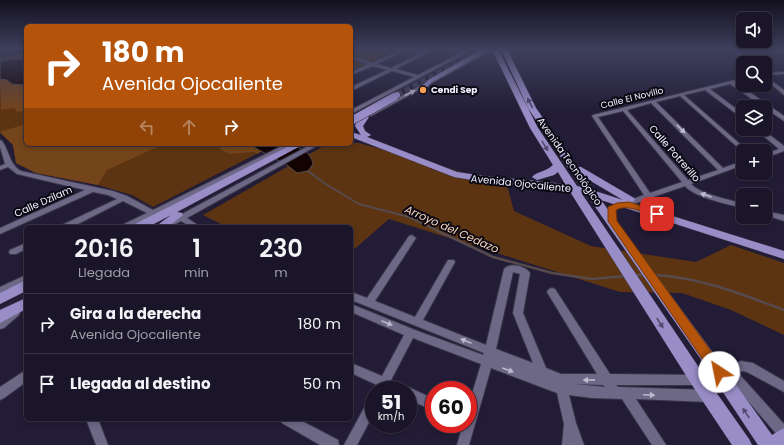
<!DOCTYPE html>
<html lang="es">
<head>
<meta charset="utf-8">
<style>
  :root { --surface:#1a1528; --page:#231e30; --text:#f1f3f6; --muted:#9f9fa8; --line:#383445 }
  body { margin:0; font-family:Poppins,sans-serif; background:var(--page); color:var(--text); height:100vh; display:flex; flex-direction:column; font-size:15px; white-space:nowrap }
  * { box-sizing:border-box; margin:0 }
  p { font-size:13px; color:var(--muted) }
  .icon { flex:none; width:22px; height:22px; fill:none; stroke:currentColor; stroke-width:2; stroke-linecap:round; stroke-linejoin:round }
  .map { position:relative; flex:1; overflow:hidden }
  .side { position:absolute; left:24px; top:225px; width:329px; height:196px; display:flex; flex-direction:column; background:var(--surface); border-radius:6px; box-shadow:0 2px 6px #0003,0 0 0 1px var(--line) }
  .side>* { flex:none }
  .banner { position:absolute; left:24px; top:24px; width:329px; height:122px; border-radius:6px; box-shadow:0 2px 6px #0003,0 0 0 1px var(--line); background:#b45309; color:#fff; overflow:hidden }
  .fabs { position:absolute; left:736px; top:12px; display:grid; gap:8px }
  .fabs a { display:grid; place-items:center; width:36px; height:36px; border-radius:6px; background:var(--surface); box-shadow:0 2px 6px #0003,0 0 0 1px var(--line); font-size:20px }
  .speed { position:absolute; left:365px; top:381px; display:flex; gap:8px; font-size:20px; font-weight:700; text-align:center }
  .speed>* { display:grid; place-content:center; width:52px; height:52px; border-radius:50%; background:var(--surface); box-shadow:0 2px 6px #0003,0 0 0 1px var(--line); line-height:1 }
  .speed small { font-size:10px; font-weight:400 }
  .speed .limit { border:6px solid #d22; background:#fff; color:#111 }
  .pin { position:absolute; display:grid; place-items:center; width:34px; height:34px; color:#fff; margin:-17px; border-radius:8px; box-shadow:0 2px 6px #0006 }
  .me { position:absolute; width:44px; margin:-22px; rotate:326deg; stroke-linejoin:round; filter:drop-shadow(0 0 3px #0008) }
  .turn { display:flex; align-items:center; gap:14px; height:84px; padding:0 12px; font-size:18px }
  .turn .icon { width:52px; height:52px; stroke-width:2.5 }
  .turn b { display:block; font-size:28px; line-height:34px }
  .lanes { display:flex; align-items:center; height:38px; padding:0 12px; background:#0003; justify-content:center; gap:20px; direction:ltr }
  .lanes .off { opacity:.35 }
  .eta { display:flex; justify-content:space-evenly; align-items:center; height:68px; text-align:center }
  .eta b { font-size:24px; font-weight:600; line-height:28px }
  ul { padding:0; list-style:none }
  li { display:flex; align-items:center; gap:12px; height:60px; padding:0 12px; border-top:1px solid var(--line) }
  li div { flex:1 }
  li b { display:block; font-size:15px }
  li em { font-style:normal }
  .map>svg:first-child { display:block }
  .green { fill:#5c3412 }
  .forest { fill:#74441b }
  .water { fill:#130300; stroke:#564a4c }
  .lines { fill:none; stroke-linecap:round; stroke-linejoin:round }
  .stream-far1 { stroke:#564a4c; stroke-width:2 }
  .stream { stroke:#564a4c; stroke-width:2.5 }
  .major-tunnel { stroke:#413c54; stroke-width:6; stroke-dasharray:6 3; stroke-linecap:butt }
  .minor-casing { stroke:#3a354a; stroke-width:2 }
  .major-casing { stroke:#3a354a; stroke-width:1 }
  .minor { fill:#6e6887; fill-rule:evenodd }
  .major { fill:#998dc8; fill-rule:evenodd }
  .major-bridge-far1-casing { stroke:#3a354a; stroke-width:8; stroke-linecap:butt }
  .major-bridge-casing { stroke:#3a354a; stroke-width:9; stroke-linecap:butt }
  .major-bridge-far1 { stroke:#998dc8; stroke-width:6 }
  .major-bridge { stroke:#998dc8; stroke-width:8 }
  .oneway { fill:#bdbacf }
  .oneway2 { fill:#524b6e }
  .route { fill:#b45309; stroke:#753606 }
  .poi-dot { fill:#fb9e52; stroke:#0b0914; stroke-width:1.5 }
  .labels { text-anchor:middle; stroke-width:4; stroke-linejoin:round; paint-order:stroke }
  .far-poi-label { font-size:9px; font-weight:bold; fill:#f2f0ff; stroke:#0b0914; text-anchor:start }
  .far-street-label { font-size:9px; fill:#f2f0ff; stroke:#0b0914 }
  .street-label { font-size:10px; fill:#f2f0ff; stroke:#0b0914 }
  .water-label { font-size:11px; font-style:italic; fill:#fcd7bc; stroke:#0b0914 }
</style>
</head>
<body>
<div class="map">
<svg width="784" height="445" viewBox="0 0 784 445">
  <rect width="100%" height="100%" fill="#221c36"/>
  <!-- green -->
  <path class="green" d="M 0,49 L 26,49 L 26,144 L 276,144 L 153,207 L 132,195 L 98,185 L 36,173 L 16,163 L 13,145 L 0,133 Z
    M 351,49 L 402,49 L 351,72 Z
    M 351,143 L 359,143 L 507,185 L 514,211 L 591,246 L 696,262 L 731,245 L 784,263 L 784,335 L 731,310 L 682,293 L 620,292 L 389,219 L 351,252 L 351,227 L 227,227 L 203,215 L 327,144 Z"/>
  <!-- forest -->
  <path class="forest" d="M 0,79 L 7,80 L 12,84 L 26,85 L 26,110 L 17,112 L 14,108 L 1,110 Z
    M 26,124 L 26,144 L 164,144 L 107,170 L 98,185 L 36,173 L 16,163 L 13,145 L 0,132 Z
    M 215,144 L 248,144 L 262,151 L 257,154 L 254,152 L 229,154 L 220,149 L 221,146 L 218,146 Z"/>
  <!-- water -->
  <path class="water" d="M 0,49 L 26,49 L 26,53 L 0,58 Z
    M 13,59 L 26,59 L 26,85 L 12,84 L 7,80 L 0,79 L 0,61 Z
    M 248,144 C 267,144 309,139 313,164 L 308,171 L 297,173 L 287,165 Z"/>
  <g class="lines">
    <!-- stream-far1 -->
    <path class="stream-far1" d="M 308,171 L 324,183 L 359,204 L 409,217 L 442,233"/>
    <!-- stream -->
    <path class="stream" d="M 440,232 L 493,257 L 552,273 L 592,279 L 625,276
      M 635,275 L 645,275
      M 653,275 C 700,277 741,294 784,310"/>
    <!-- major-tunnel -->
    <path class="major-tunnel" d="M 397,95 L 471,56"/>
    <!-- minor casing -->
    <g class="minor-casing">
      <path id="minor" d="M 401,49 L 407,49 L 377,64 L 391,68 L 429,49 L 435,49 L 396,69 L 418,75 L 468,49 L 474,49 L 351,114 L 351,110 L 414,77 L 392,71 L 351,91 L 351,87 L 387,70 L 373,66 L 351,75 L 351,72 L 368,64 L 351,58 L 351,56 L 372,63 Z
        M 488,49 L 494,49 L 371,116 L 366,115 Z
        M 731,49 L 736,49 L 751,63 L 746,63 Z
        M 764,49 L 773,49 L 784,52 L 784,54 Z
        M 784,72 L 784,74 L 765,75 L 765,73 Z
        M 765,76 L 784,90 L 784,95 L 765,79 Z
        M 743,78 L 743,80 L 735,82 L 784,116 L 784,121 L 730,84 L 710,89 L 743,114 L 743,119 L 705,90 L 684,95 L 748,151 L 743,151 L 743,152 L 680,96 L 656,102 L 723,168 L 743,161 L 743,165 L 691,184 C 701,195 729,199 743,204 L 743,208 C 727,204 696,198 685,186 L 653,197 L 661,209 L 660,211 L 654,211 L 647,200 L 633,204 L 630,204 L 629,202 L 630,200 L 644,195 L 592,116 L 593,115 ZM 651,103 L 718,170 L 688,180 L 627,110 ZM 623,111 L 682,182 L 650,193 L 598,117 Z
        M 755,129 L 762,129 L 784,146 L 784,151 L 765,158 L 765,154 L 779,149 Z
        M 0,140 L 2,141 C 10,152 9,164 21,171 L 113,191 L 127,196 L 153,210 L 286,144 L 294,144 L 252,167 L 132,227 L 121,227 L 122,225 L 147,213 L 123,201 L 72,227 L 61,227 L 62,225 L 117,199 L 108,195 L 93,192 L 0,234 L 0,228 L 85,190 L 17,174 L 8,167 L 0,170 L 0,166 L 5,164 L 0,147 Z
        M 312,144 L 320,144 L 187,218 L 201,227 L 191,227 L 181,221 L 170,227 L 160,227 L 176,217 L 176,214 L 182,214 Z
        M 765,211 L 784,215 L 784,221 L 765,215 Z
        M 412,235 L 416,238 L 375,301 L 415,317 L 448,260 L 454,260 L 455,262 L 423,320 L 486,345 L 504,269 C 510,262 525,266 530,273 L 523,313 L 546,368 L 561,374 L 597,374 L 547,292 L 549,289 L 552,288 L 555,289 L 610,374 L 698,375 L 702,376 L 704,380 L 702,384 L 698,385 L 616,385 L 618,387 L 709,390 L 713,392 L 715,396 L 713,400 L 709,402 L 636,399 L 666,445 L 652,445 L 622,399 L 592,398 L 569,395 L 576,423 L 584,445 L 562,445 L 564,424 L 557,393 L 491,368 L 469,445 L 457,445 L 463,424 L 468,424 L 468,407 L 481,364 L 413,338 L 391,380 L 405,386 L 406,388 L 408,387 L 434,399 L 434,411 L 408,399 L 408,390 L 374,390 L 377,385 L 351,373 L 351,363 L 382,376 L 404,335 L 351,312 L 351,304 L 415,330 L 483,355 L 484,353 L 351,300 L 351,292 L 367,298 L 409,236 ZM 513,272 L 520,274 L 513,313 L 533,363 L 496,349 ZM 574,384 L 603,385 L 605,387 Z
        M 26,243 L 26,249 L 16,254 L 10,254 L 9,252 L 10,250 Z
        M 26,275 L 26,282 L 0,295 L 0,287 Z
        M 15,308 L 19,309 L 20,312 L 19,315 L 4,328 L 0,329 L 0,319 L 11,309 Z
        M 741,361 L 753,363 L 784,381 L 784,392 L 747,372 L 742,371 L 739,374 L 784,424 L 784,440 L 780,438 L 729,379 L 727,375 L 732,365 Z
        M 26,370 L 26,382 L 4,398 L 0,400 L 0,387 Z
        M 374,395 L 374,413 L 357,445 L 344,445 L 370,397 Z
        M 86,419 L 98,419 L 108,445 L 96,445 Z
        M 280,419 L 298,419 L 338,440 L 339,445 L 320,445 L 282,423 Z"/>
    </g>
    <!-- major casing -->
    <g class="major-casing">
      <path id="major" d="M 482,49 L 490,49 L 432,82 L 427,87 L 422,86 L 428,80 Z
        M 492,49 L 498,49 L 538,128 L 577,186 L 581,187 L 528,108 L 501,49 L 507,49 L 536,108 L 577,167 L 581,167 L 634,198 L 635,200 L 631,203 L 784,251 L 784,259 L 601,200 L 716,357 L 739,370 L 741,375 L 739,380 L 734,382 L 772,435 L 784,428 L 784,445 L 758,445 L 705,365 L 587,195 L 582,194 L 704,375 L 749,439 L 752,445 L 732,445 L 692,385 L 569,190 L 484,182 L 454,177 L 351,137 L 351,132 L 361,135 L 355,126 L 357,120 L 365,115 L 369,117 L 363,126 L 365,131 L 371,135 L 367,137 L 457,172 L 484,176 L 565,184 L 558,172 L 554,175 L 537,180 L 532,177 C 538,171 546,172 553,165 L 530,128 ZM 584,177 L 623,200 L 595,191 Z
        M 293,144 L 304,144 L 177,212 L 182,213 L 183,215 L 168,227 L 155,227 L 171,215 L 148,227 L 133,227 L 135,224 Z
        M 26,280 L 26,291 L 0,304 L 0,293 Z
        M 26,298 L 26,309 L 0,323 L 0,310 Z"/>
    </g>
    <!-- minor -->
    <use href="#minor" class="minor"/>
    <!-- major -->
    <use href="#major" class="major"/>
    <!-- major-bridge-far1 casing -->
    <g class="major-bridge-far1-casing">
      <path id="major-bridge-far1" d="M 392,98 L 397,95"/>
    </g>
    <!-- major-bridge casing -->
    <g class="major-bridge-casing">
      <path id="major-bridge" d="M 351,121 L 394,97"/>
    </g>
    <!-- major-bridge-far1 -->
    <use href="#major-bridge-far1" class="major-bridge-far1"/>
    <!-- major-bridge -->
    <use href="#major-bridge" class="major-bridge"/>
  </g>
  <!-- one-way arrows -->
  <defs><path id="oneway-solid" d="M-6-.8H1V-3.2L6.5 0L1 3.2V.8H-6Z"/></defs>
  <g class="oneway">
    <use href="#oneway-solid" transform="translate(410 93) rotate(-28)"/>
    <use href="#oneway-solid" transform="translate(681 129) rotate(45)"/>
    <use href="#oneway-solid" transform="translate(706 195) rotate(-161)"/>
    <use href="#oneway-solid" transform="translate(387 323) rotate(23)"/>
    <use href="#oneway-solid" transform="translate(466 341) rotate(-158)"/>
    <use href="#oneway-solid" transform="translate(508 370) rotate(20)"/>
    <use href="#oneway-solid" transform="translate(589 380) rotate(-179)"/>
    <use href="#oneway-solid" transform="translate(649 395) rotate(2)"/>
  </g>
  <g class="oneway2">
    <use href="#oneway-solid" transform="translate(530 103) rotate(-117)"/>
    <use href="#oneway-solid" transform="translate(545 146) rotate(58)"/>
    <use href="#oneway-solid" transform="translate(660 323) rotate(57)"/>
    <use href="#oneway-solid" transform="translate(746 413) rotate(-124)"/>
  </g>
  <!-- sky -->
  <linearGradient id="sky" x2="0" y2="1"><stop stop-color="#130f1e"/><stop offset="0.44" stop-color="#3e405d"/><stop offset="1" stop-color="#3e405d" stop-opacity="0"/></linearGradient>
  <rect width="784" height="112" fill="url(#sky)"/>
  <!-- route -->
  <path class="route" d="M 629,202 L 660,212 L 661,214 L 657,217 C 645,214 628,203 616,210 L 617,221 L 723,368 L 725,372 L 723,376 L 719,378 L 714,376 L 608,221 L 608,207 L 617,203 Z"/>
  <!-- markers -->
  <circle class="poi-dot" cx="423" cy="90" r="4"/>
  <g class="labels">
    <!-- far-poi labels -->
    <g class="far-poi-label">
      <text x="431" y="93">Cendi Sep</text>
    </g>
    <!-- far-street labels -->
    <g class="far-street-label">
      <text transform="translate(632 98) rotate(-14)" y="3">Calle El Novillo</text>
    </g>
    <!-- street labels -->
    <g class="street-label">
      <text transform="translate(675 153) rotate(49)" y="4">Calle Potrerillo</text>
      <text transform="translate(570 161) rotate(55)" y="4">Avenida Tecnológico</text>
      <text transform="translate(521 183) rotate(6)" y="4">Avenida Ojocaliente</text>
      <text transform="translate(43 201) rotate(-24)" y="4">Calle Dzilam</text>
    </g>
    <!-- water labels -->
    <g class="water-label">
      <text transform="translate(452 229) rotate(24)" y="4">Arroyo del Cedazo</text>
    </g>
  </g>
</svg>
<div class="fabs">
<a><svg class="icon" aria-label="sound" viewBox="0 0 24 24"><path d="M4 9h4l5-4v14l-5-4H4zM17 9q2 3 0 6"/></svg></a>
<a><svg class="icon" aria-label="search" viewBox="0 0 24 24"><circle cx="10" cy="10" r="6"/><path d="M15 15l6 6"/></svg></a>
<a><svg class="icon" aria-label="layers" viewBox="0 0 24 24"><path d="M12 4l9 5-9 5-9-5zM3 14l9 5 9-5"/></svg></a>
<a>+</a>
<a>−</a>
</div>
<div class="speed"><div>51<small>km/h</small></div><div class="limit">60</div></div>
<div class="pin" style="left:657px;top:214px;background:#d93025"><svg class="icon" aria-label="arrive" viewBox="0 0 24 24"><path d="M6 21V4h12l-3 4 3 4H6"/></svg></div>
<svg class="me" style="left:719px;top:372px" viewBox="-20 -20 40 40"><circle r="19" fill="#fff"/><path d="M0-13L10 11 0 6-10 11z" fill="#b45309"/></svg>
<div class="banner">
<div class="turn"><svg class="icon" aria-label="right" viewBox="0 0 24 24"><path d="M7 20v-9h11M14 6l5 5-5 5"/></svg><div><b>180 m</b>Avenida Ojocaliente</div></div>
<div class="lanes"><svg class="icon off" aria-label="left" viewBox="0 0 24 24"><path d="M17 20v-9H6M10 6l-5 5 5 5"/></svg><svg class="icon off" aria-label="ahead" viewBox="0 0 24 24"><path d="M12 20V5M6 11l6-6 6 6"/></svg><svg class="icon" aria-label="right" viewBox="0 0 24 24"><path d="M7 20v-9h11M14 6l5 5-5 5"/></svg></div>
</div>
<section class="side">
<div class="eta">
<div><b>20:16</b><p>Llegada</p></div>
<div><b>1</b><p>min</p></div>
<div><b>230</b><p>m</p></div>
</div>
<ul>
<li><svg class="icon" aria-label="right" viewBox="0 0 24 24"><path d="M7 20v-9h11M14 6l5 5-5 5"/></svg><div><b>Gira a la derecha</b><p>Avenida Ojocaliente</p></div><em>180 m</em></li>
<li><svg class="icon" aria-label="arrive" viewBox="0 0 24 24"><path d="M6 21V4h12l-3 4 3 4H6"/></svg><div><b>Llegada al destino</b></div><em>50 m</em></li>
</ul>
</section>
</div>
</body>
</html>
